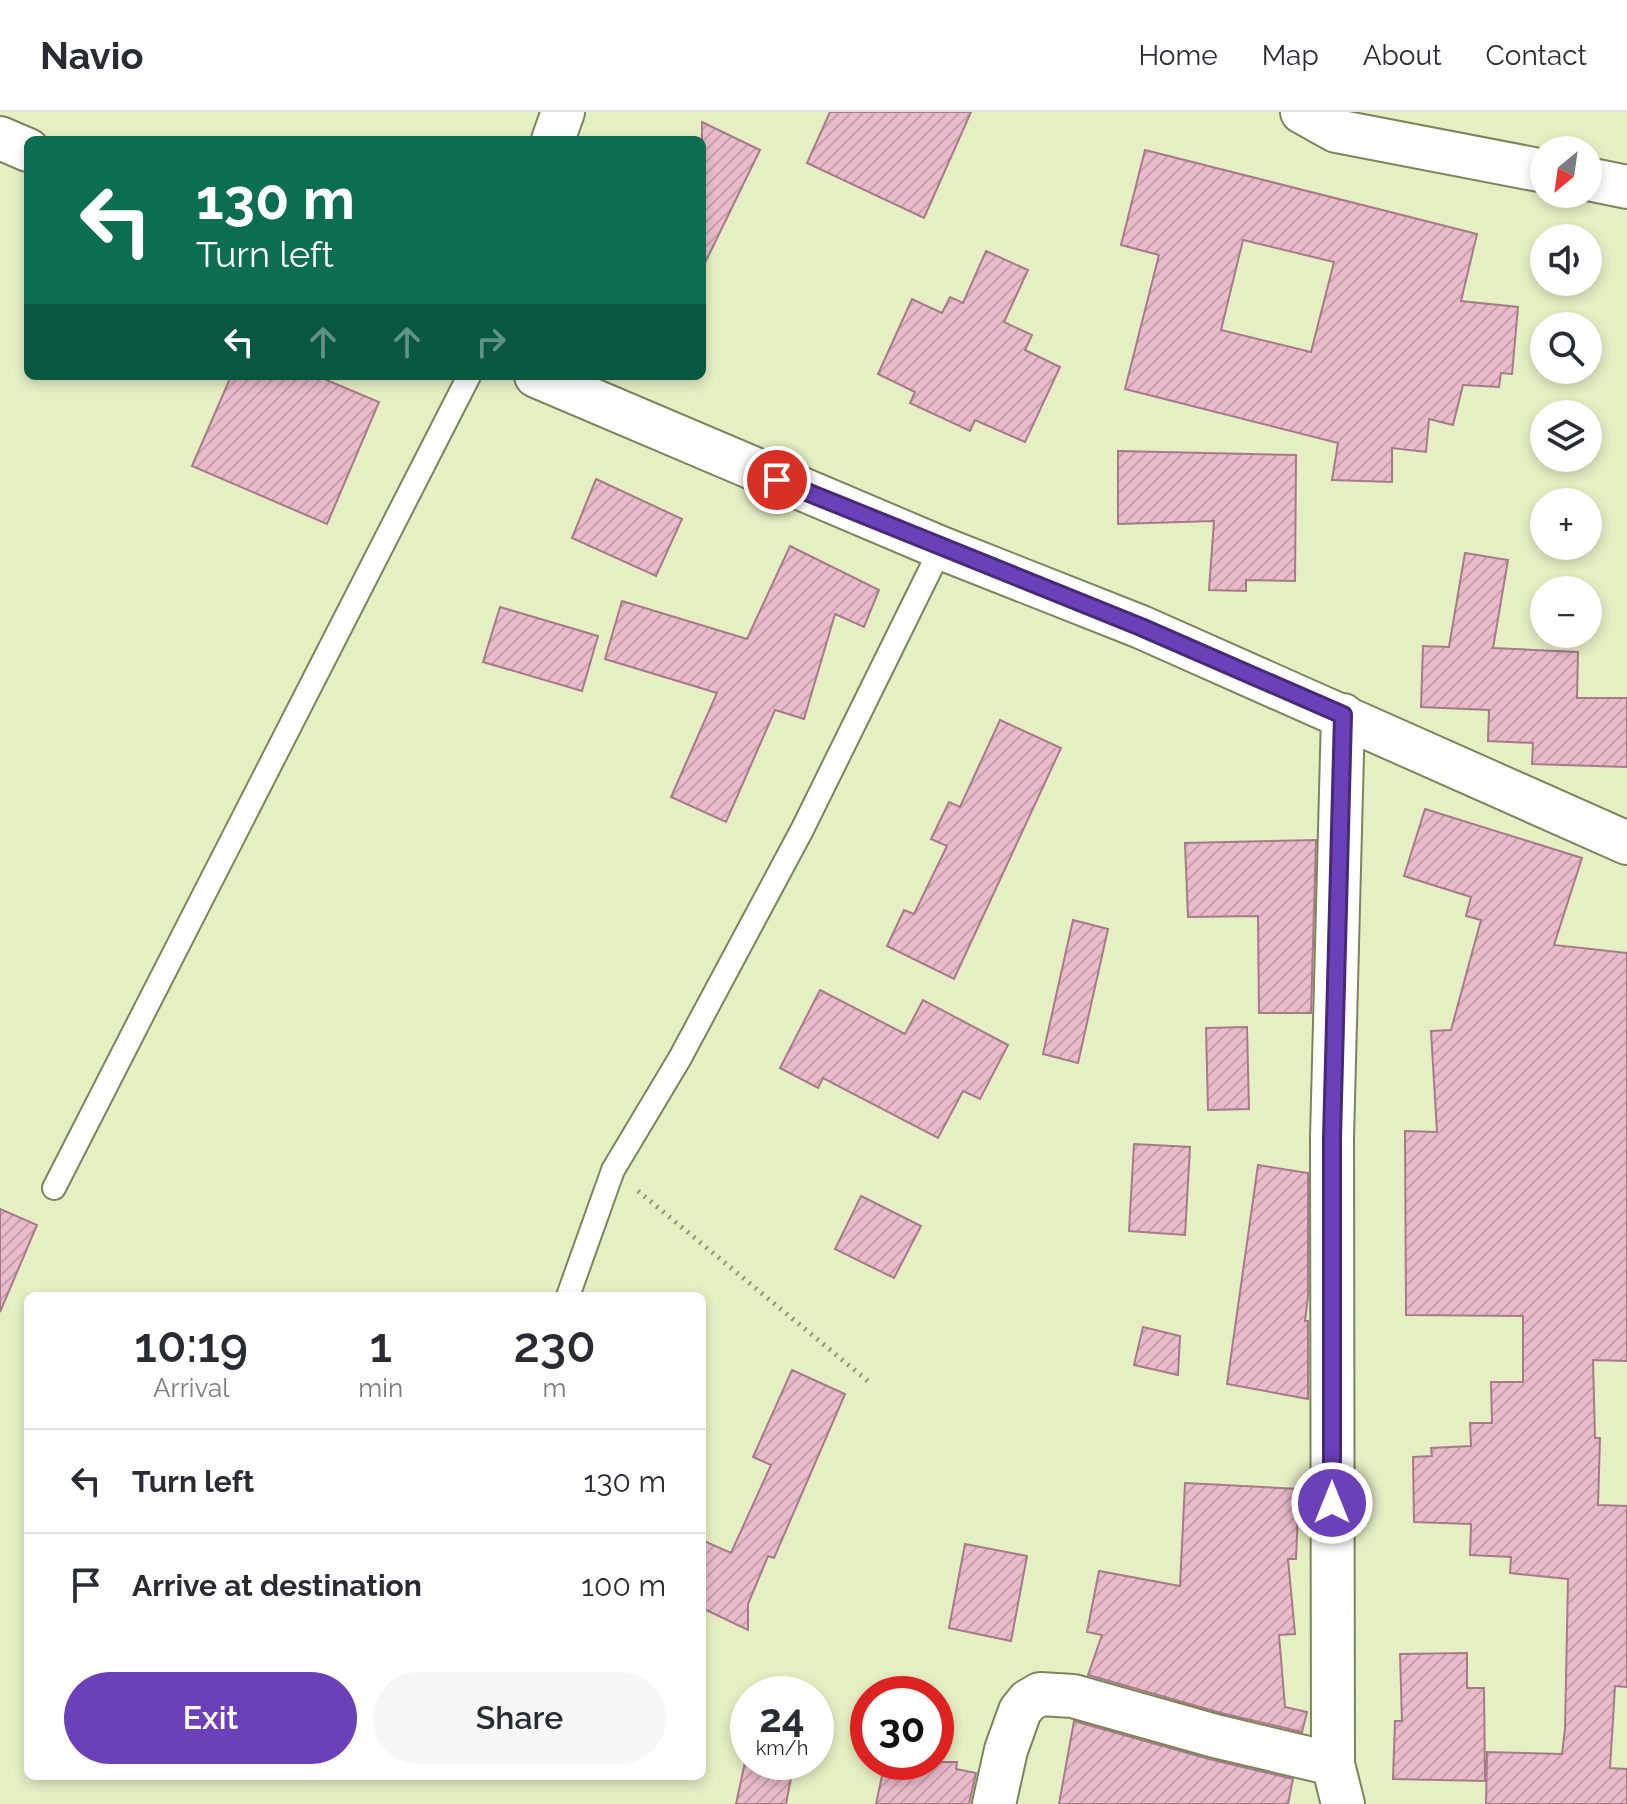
<!DOCTYPE html>
<html lang="en">
<head>
<meta charset="utf-8">
<style>
  :root { --surface:#fff; --page:#f7f7f7; --text:#2b2b33; --muted:#7c7c81; --line:#e1e1e2; --accent:#6c40b8 }
  body { margin:0; font-family:Raleway,sans-serif; background:var(--page); color:var(--text); height:100vh; display:flex; flex-direction:column; font-size:30px; white-space:nowrap }
  * { box-sizing:border-box; margin:0 }
  p { font-size:26px; color:var(--muted) }
  .icon { flex:none; width:44px; height:44px; fill:none; stroke:currentColor; stroke-width:2; stroke-linecap:round; stroke-linejoin:round }
  .map { position:relative; flex:1; overflow:hidden }
  .panel { position:absolute; left:24px; top:1180px; width:682px; height:488px; display:flex; flex-direction:column; background:var(--surface); border-radius:12px; box-shadow:0 4px 12px #0003 }
  .panel>* { flex:none }
  .banner { position:absolute; left:24px; top:24px; width:682px; height:244px; border-radius:12px; box-shadow:0 4px 12px #0003; background:#0b6e4f; color:#fff; overflow:hidden }
  .needle { width:52px; rotate:209deg }
  .controls { position:absolute; left:1530px; top:24px; display:grid; gap:16px }
  .controls a { display:grid; place-items:center; width:72px; height:72px; border-radius:50%; background:var(--surface); box-shadow:0 4px 12px #0003; font-size:40px }
  .speed { position:absolute; left:730px; top:1564px; display:flex; gap:16px; font-size:40px; font-weight:700; text-align:center }
  .speed>* { display:grid; place-content:center; width:104px; height:104px; border-radius:50%; background:var(--surface); box-shadow:0 4px 12px #0003; line-height:1 }
  .speed small { font-size:20px; font-weight:400 }
  .speed .limit { border:12px solid #d22; background:#fff; color:#111 }
  .pin { position:absolute; display:grid; place-items:center; width:68px; height:68px; color:#fff; margin:-34px; border:4px solid #fff; border-radius:50%; box-shadow:0 2px 8px #0007 }
  .me { position:absolute; width:88px; margin:-44px; rotate:0deg; stroke-linejoin:round; filter:drop-shadow(0 0 6px #0008) }
  .turn { display:flex; align-items:center; gap:28px; height:168px; padding:0 40px; font-size:36px }
  .turn .icon { width:104px; height:104px; stroke-width:2.5 }
  .turn b { display:block; font-size:56px; line-height:68px }
  .lanes { display:flex; align-items:center; height:76px; padding:0 40px; background:#0003; justify-content:center; gap:40px; direction:ltr }
  .lanes .off { opacity:.35 }
  .eta { display:flex; justify-content:space-evenly; align-items:center; height:136px; text-align:center }
  .eta b { font-size:48px; font-weight:600; line-height:56px }
  .action { display:flex; gap:16px; margin-top:auto; padding:16px 40px }
  .action a { flex:1; height:92px; border-radius:48px; background:var(--accent); color:#fff; font-size:32px; font-weight:600; line-height:92px; text-align:center }
  .action a+a { background:var(--page); color:var(--text) }
  ul { padding:0; list-style:none }
  li { display:flex; align-items:center; gap:24px; height:104px; padding:0 40px; border-top:2px solid var(--line) }
  li div { flex:1 }
  li b { display:block; font-size:30px }
  li em { font-style:normal }
  header { display:flex; align-items:center; gap:48px; box-sizing:border-box; height:112px; padding:0 40px; background:var(--surface); border-bottom:2px solid var(--line) }
  header strong { font-size:38px }
  nav { display:flex; gap:44px; margin-inline-start:auto; font-size:28px }
  .map>svg:first-child { display:block }
  .building { fill:url(#building-hatch); stroke:#a57a89; stroke-width:2; fill-rule:evenodd }
  .lines { fill:none; stroke-linecap:round; stroke-linejoin:round }
  .lane-casing { stroke:#7d845c; stroke-width:26 }
  .street-casing { stroke:#7d845c; stroke-width:46 }
  .path { stroke:#8f9576; stroke-width:5; stroke-dasharray:2 6; stroke-linecap:butt }
  .lane { stroke:#fff; stroke-width:22 }
  .street { stroke:#fff; stroke-width:42 }
  .route-casing { stroke:#462a78; stroke-width:20 }
  .route { stroke:#6c40b8; stroke-width:14 }
</style>
</head>
<body>
<header>
<strong>Navio</strong>
<nav><a>Home</a><a>Map</a><a>About</a><a>Contact</a></nav>
</header>
<div class="map">
<svg width="1627" height="1692" viewBox="0 0 1627 1692">
  <defs>
    <pattern id="building-hatch" width="6" height="6" patternUnits="userSpaceOnUse" patternTransform="scale(2)"><rect width="6" height="6" fill="#eabccb"/><path d="M-1 1l2-2M0 6l6-6M5 7l2-2" fill="none" stroke="#c8a1ad"/></pattern>
  </defs>
  <rect width="100%" height="100%" fill="#e6eec3"/>
  <!-- building -->
  <path class="building" d="M 830,0 L 971,0 L 924,106 L 807,51 Z
    M 702,10 L 760,38 L 702,157 Z
    M 1145,38 L 1477,122 L 1461,189 L 1518,195 L 1512,262 L 1501,261 L 1499,275 L 1463,273 L 1453,313 L 1429,307 L 1426,340 L 1392,336 L 1392,370 L 1332,368 L 1338,331 L 1125,277 L 1159,143 L 1121,133 ZM 1243,128 L 1334,150 L 1311,240 L 1221,218 Z
    M 986,139 L 1028,158 L 1004,210 L 1032,223 L 1025,238 L 1060,255 L 1025,330 L 975,308 L 970,319 L 910,291 L 915,280 L 878,262 L 912,187 L 942,201 L 950,185 L 963,191 Z
    M 231,264 L 317,264 L 379,290 L 327,412 L 192,354 Z
    M 1118,339 L 1296,343 L 1295,469 L 1246,468 L 1246,479 L 1209,478 L 1214,409 L 1118,412 Z
    M 596,367 L 682,407 L 656,464 L 572,426 Z
    M 790,434 L 879,478 L 864,515 L 835,502 L 804,607 L 775,598 L 726,710 L 671,685 L 717,581 L 605,547 L 622,489 L 747,527 Z
    M 1465,441 L 1508,448 L 1493,536 L 1578,540 L 1577,586 L 1627,586 L 1627,655 L 1532,652 L 1533,631 L 1488,629 L 1489,598 L 1421,595 L 1423,534 L 1449,535 Z
    M 500,495 L 598,524 L 582,579 L 483,550 Z
    M 1000,608 L 1061,636 L 954,867 L 887,834 L 904,798 L 914,802 L 947,734 L 931,727 L 949,690 L 960,695 Z
    M 1425,697 L 1582,746 L 1554,833 L 1627,841 L 1627,1249 L 1593,1248 L 1595,1326 L 1600,1326 L 1598,1393 L 1627,1394 L 1627,1575 L 1615,1574 L 1610,1656 L 1627,1657 L 1627,1692 L 1486,1692 L 1487,1640 L 1562,1642 L 1565,1617 L 1568,1467 L 1510,1461 L 1511,1445 L 1470,1443 L 1471,1412 L 1414,1410 L 1413,1345 L 1432,1344 L 1431,1336 L 1471,1334 L 1470,1311 L 1492,1311 L 1491,1270 L 1523,1270 L 1523,1204 L 1406,1203 L 1405,1019 L 1437,1020 L 1431,919 L 1451,918 L 1481,808 L 1466,804 L 1471,785 L 1404,764 Z
    M 1316,728 L 1311,901 L 1259,901 L 1258,804 L 1188,805 L 1185,731 Z
    M 1073,808 L 1108,817 L 1078,951 L 1043,942 Z
    M 820,878 L 905,922 L 923,888 L 1008,933 L 980,987 L 963,979 L 938,1026 L 823,966 L 818,976 L 780,956 Z
    M 1247,915 L 1249,997 L 1208,998 L 1206,916 Z
    M 1134,1032 L 1190,1035 L 1185,1123 L 1129,1119 Z
    M 1258,1053 L 1308,1061 L 1308,1185 L 1305,1209 L 1308,1209 L 1308,1287 L 1227,1272 Z
    M 861,1084 L 921,1114 L 894,1166 L 835,1137 Z
    M 0,1097 L 37,1113 L 0,1200 Z
    M 1143,1215 L 1180,1224 L 1178,1263 L 1134,1253 Z
    M 792,1258 L 845,1282 L 774,1446 L 768,1444 L 748,1492 L 748,1518 L 702,1496 L 702,1428 L 731,1441 L 771,1353 L 753,1345 Z
    M 1185,1371 L 1299,1377 L 1296,1447 L 1288,1447 L 1295,1522 L 1279,1523 L 1285,1595 L 1307,1600 L 1302,1620 L 1221,1601 L 1088,1563 L 1102,1523 L 1087,1520 L 1099,1459 L 1180,1474 Z
    M 965,1432 L 1027,1444 L 1011,1529 L 949,1516 Z
    M 1467,1541 L 1467,1576 L 1484,1576 L 1485,1669 L 1393,1667 L 1395,1609 L 1402,1609 L 1400,1542 Z
    M 1074,1609 L 1209,1647 L 1293,1667 L 1288,1692 L 1059,1692 Z
    M 745,1650 L 794,1650 L 786,1692 L 736,1692 Z
    M 885,1650 L 957,1650 L 956,1657 L 976,1661 L 969,1692 L 876,1692 Z"/>
  <g class="lines">
    <!-- lane casing -->
    <g class="lane-casing">
      <path id="lane" d="M 54,1076 L 469,264
        M 568,1184 L 613,1058 L 680,946 L 802,718 L 941,436"/>
    </g>
    <!-- street casing -->
    <g class="street-casing">
      <path id="street" d="M 1302,0 L 1336,19 L 1544,59
        M 0,26 L 28,38
        M 553,28 L 563,0
        M 1588,67 L 1627,75
        M 536,264 L 941,436 L 1141,515 L 1627,731
        M 994,1692 L 1006,1638 L 1020,1599 L 1028,1589 L 1040,1582 L 1073,1584 L 1215,1624 L 1333,1652
        M 1343,1692 L 1333,1652 L 1332,1026 L 1343,603"/>
    </g>
    <!-- path -->
    <path class="path" d="M 638,1079 L 869,1270"/>
    <!-- lane -->
    <use href="#lane" class="lane"/>
    <!-- street -->
    <use href="#street" class="street"/>
  </g>
  <g class="lines">
    <!-- route casing -->
    <g class="route-casing">
      <path id="route" d="M 777,368 L 1141,515 L 1343,603 L 1332,1026 L 1332,1391"/>
    </g>
    <!-- route -->
    <use href="#route" class="route"/>
  </g>
</svg>
<div class="controls">
<a><svg class="needle" viewBox="-14 -14 28 28"><path d="M0-13l5 13h-10z" fill="#e53935"/><path d="M0 13l5-13h-10z" fill="#7c7c81"/></svg></a>
<a><svg class="icon" aria-label="sound" viewBox="0 0 24 24"><path d="M4 9h4l5-4v14l-5-4H4zM17 9q2 3 0 6"/></svg></a>
<a><svg class="icon" aria-label="search" viewBox="0 0 24 24"><circle cx="10" cy="10" r="6"/><path d="M15 15l6 6"/></svg></a>
<a><svg class="icon" aria-label="layers" viewBox="0 0 24 24"><path d="M12 4l9 5-9 5-9-5zM3 14l9 5 9-5"/></svg></a>
<a>+</a>
<a>−</a>
</div>
<div class="speed"><div>24<small>km/h</small></div><div class="limit">30</div></div>
<div class="pin" style="left:777px;top:368px;background:#d93025"><svg class="icon" aria-label="arrive" viewBox="0 0 24 24"><path d="M6 21V4h12l-3 4 3 4H6"/></svg></div>
<svg class="me" style="left:1332px;top:1391px" viewBox="-20 -20 40 40"><circle r="17" fill="#6c40b8" stroke="#fff" stroke-width="3"/><path d="M0-11L8 9 0 5-8 9z" fill="#fff"/></svg>
<div class="banner">
<div class="turn"><svg class="icon" aria-label="left" viewBox="0 0 24 24"><path d="M17 20v-9H6M10 6l-5 5 5 5"/></svg><div><b>130 m</b>Turn left</div></div>
<div class="lanes"><svg class="icon" aria-label="left" viewBox="0 0 24 24"><path d="M17 20v-9H6M10 6l-5 5 5 5"/></svg><svg class="icon off" aria-label="ahead" viewBox="0 0 24 24"><path d="M12 20V5M6 11l6-6 6 6"/></svg><svg class="icon off" aria-label="ahead" viewBox="0 0 24 24"><path d="M12 20V5M6 11l6-6 6 6"/></svg><svg class="icon off" aria-label="right" viewBox="0 0 24 24"><path d="M7 20v-9h11M14 6l5 5-5 5"/></svg></div>
</div>
<section class="panel">
<div class="eta">
<div><b>10:19</b><p>Arrival</p></div>
<div><b>1</b><p>min</p></div>
<div><b>230</b><p>m</p></div>
</div>
<ul>
<li><svg class="icon" aria-label="left" viewBox="0 0 24 24"><path d="M17 20v-9H6M10 6l-5 5 5 5"/></svg><div><b>Turn left</b></div><em>130 m</em></li>
<li><svg class="icon" aria-label="arrive" viewBox="0 0 24 24"><path d="M6 21V4h12l-3 4 3 4H6"/></svg><div><b>Arrive at destination</b></div><em>100 m</em></li>
</ul>
<div class="action"><a>Exit</a><a>Share</a></div>
</section>
</div>
</body>
</html>
